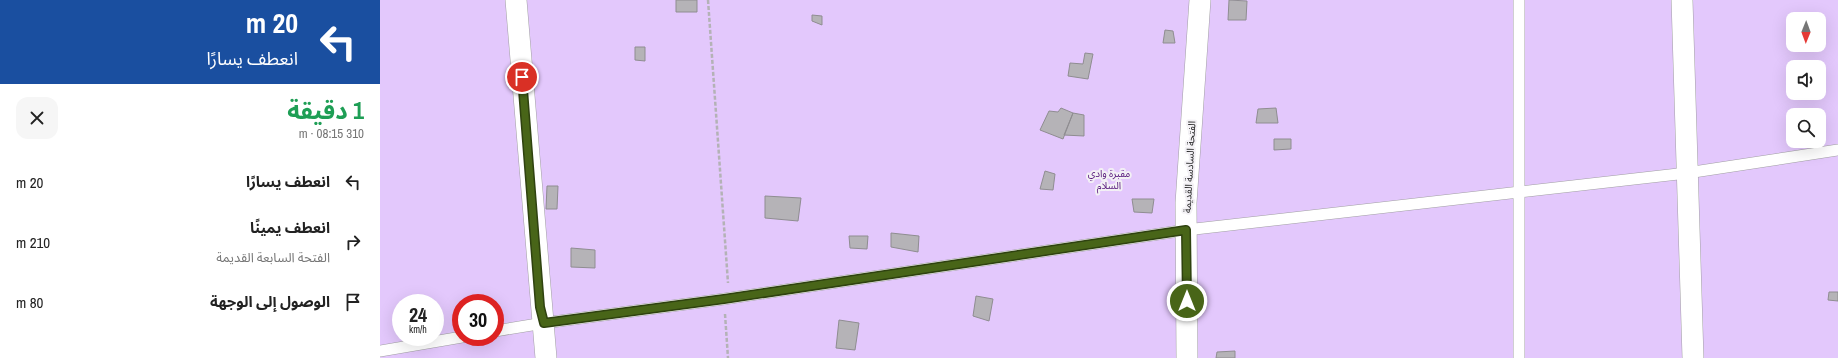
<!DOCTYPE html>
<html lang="ar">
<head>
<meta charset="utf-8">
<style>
  :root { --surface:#fff; --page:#f6f6f6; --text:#222; --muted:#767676 }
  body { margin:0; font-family:"Archivo Narrow","Noto Sans Arabic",sans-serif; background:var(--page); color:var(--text); direction:rtl; height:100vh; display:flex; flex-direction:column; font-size:15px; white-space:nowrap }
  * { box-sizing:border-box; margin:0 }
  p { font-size:13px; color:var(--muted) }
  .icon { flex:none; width:22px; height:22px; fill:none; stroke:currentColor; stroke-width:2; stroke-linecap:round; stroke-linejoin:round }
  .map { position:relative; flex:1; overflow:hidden; direction:ltr }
  .details { display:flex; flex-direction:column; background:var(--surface); width:380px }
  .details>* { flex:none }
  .banner { background:#1a4fa0; color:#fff; overflow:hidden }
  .needle { width:26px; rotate:181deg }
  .fabs { position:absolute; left:1406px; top:12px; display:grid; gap:8px }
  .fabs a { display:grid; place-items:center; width:40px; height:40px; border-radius:8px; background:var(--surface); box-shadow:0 4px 16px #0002; font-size:20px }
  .speed { position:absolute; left:12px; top:294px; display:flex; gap:8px; font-size:20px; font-weight:700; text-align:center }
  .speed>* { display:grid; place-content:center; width:52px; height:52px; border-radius:50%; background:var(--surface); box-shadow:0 4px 16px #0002; line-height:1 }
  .speed small { font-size:10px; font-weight:400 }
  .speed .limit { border:6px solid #d22; background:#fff; color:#111 }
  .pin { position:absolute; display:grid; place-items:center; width:34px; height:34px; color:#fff; margin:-17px; border:2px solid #fff; border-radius:50%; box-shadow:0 1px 4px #0007 }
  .me { position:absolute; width:44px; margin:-22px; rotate:0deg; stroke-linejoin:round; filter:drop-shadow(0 0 3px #0008) }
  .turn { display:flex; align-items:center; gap:14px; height:84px; padding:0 16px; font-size:18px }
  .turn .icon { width:52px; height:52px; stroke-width:2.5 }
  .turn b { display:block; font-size:28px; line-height:34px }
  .round { display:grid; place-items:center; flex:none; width:42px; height:42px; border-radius:12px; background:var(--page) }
  .summary { display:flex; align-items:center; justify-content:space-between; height:68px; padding:0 16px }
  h1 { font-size:24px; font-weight:700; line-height:30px; color:#1e9e55 }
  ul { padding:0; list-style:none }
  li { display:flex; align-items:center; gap:12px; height:60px; padding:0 16px }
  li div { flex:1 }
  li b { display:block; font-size:15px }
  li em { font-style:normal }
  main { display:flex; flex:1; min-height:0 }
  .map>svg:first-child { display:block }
  .green { fill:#e3c8fc; fill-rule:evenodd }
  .building { fill:#b5b3b7; stroke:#8f8d91 }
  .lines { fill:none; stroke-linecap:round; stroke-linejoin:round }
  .lane-casing { stroke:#a19fa3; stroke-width:12 }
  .street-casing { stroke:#a19fa3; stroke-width:22 }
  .path { stroke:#b4b2b6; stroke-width:2.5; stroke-dasharray:4 2; stroke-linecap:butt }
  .lane { stroke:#fff; stroke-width:11 }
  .street { stroke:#fff; stroke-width:21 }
  .route-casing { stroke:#2f4210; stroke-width:10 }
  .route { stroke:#486518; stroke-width:7 }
  .labels { text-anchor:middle; stroke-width:4; stroke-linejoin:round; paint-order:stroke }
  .street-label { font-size:10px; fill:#282829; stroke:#f3f1f5 }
  .park-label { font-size:10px; fill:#56177c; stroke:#f3f1f5 }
</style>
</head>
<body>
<main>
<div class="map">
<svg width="1458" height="358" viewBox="0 0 1458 358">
  <rect width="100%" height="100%" fill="#f3f1f5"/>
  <!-- green -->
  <path class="green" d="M 0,0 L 1458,0 L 1458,358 L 0,358 ZM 1413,19 L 1439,19 L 1439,45 L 1413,45 ZM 1413,67 L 1439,67 L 1439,93 L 1413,93 ZM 1413,115 L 1439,115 L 1439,141 L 1413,141 ZM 21,303 L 55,303 L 55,337 L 21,337 ZM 81,303 L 115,303 L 115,337 L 81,337 Z"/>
  <!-- building -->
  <path class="building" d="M 296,0 L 317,0 L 317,12 L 296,12 Z
    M 849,0 L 867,1 L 866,20 L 848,20 Z
    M 432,15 L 442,16 L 442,25 L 432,21 Z
    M 785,30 L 793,31 L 795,43 L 783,43 Z
    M 255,47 L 265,47 L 265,61 L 255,60 Z
    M 705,53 L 713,54 L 708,79 L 688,76 L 690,63 L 703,64 Z
    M 681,108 L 693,113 L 683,139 L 660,130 L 669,111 L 678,112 Z
    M 896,108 L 898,123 L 876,123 L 878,109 Z
    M 693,113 L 704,115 L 704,136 L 684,135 Z
    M 894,139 L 911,139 L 911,149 L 894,150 Z
    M 665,171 L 675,174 L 673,190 L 660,189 Z
    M 167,186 L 178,186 L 177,209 L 166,209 Z
    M 385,196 L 421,198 L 418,221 L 385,218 Z
    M 752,199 L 774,199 L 772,213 L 754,212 Z
    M 511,233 L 539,236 L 538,252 L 511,247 Z
    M 469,236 L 488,236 L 487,249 L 470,248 Z
    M 191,248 L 215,250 L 215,268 L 191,267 Z
    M 1449,292 L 1458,292 L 1458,301 L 1448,300 Z
    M 596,296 L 613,299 L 609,321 L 593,316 Z
    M 459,320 L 479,323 L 475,350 L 456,348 Z
    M 855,351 L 855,358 L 836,358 L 837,352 Z"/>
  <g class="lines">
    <!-- lane casing -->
    <g class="lane-casing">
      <path id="lane" d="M 115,331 L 164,323 L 344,299 L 806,230 L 1307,173 L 1458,150
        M 0,351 L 82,337
        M 1139,358 L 1139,0"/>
    </g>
    <!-- street casing -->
    <g class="street-casing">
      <path id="street" d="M 136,0 L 166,358
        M 1302,0 L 1313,358
        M 807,358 L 806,203 L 820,0"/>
    </g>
    <!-- path -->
    <path class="path" d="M 328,0 L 348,283
      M 345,314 L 348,358"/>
    <!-- lane -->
    <use href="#lane" class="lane"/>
    <!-- street -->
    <use href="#street" class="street"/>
  </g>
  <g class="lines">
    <!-- route casing -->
    <g class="route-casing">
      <path id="route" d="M 142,77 L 160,307 L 164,323 L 344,299 L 806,230 L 807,301"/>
    </g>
    <!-- route -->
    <use href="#route" class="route"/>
  </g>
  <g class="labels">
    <!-- street labels -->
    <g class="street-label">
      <text transform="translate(809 167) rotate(-87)" y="4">الفتحة السادسة القديمة</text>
    </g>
    <!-- park labels -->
    <g class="park-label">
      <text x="729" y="177">مقبرة وادي<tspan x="729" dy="12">السلام</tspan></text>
    </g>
  </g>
</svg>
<div class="fabs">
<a><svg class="needle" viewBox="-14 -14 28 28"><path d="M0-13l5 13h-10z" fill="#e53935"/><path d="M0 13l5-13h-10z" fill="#767676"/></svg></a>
<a><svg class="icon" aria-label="sound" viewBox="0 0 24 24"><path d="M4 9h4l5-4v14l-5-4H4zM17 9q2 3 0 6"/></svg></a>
<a><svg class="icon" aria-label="search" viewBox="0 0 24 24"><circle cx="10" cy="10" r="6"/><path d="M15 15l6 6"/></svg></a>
</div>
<div class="speed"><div>24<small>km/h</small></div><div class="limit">30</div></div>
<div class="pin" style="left:142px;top:77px;background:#d93025"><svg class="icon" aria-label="arrive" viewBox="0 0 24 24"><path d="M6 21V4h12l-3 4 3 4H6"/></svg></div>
<svg class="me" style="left:807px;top:301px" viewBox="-20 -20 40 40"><circle r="17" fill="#486518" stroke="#fff" stroke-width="3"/><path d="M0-11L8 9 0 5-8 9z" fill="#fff"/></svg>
</div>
<section class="details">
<div class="banner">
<div class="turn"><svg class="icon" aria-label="left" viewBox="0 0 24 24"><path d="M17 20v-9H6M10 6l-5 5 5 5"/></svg><div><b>20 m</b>انعطف يسارًا</div></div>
</div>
<div class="summary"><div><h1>1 دقيقة</h1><p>310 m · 08:15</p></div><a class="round"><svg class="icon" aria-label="close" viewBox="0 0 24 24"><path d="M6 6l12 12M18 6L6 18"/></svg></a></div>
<ul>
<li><svg class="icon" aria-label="left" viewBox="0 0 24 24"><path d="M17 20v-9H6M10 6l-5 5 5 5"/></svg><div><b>انعطف يسارًا</b></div><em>20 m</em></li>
<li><svg class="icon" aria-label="right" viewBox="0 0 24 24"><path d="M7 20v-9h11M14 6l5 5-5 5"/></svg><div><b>انعطف يمينًا</b><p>الفتحة السابعة القديمة</p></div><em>210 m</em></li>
<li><svg class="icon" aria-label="arrive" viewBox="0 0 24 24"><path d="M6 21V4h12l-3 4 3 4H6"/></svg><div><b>الوصول إلى الوجهة</b></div><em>80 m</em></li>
</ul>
</section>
</main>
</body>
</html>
